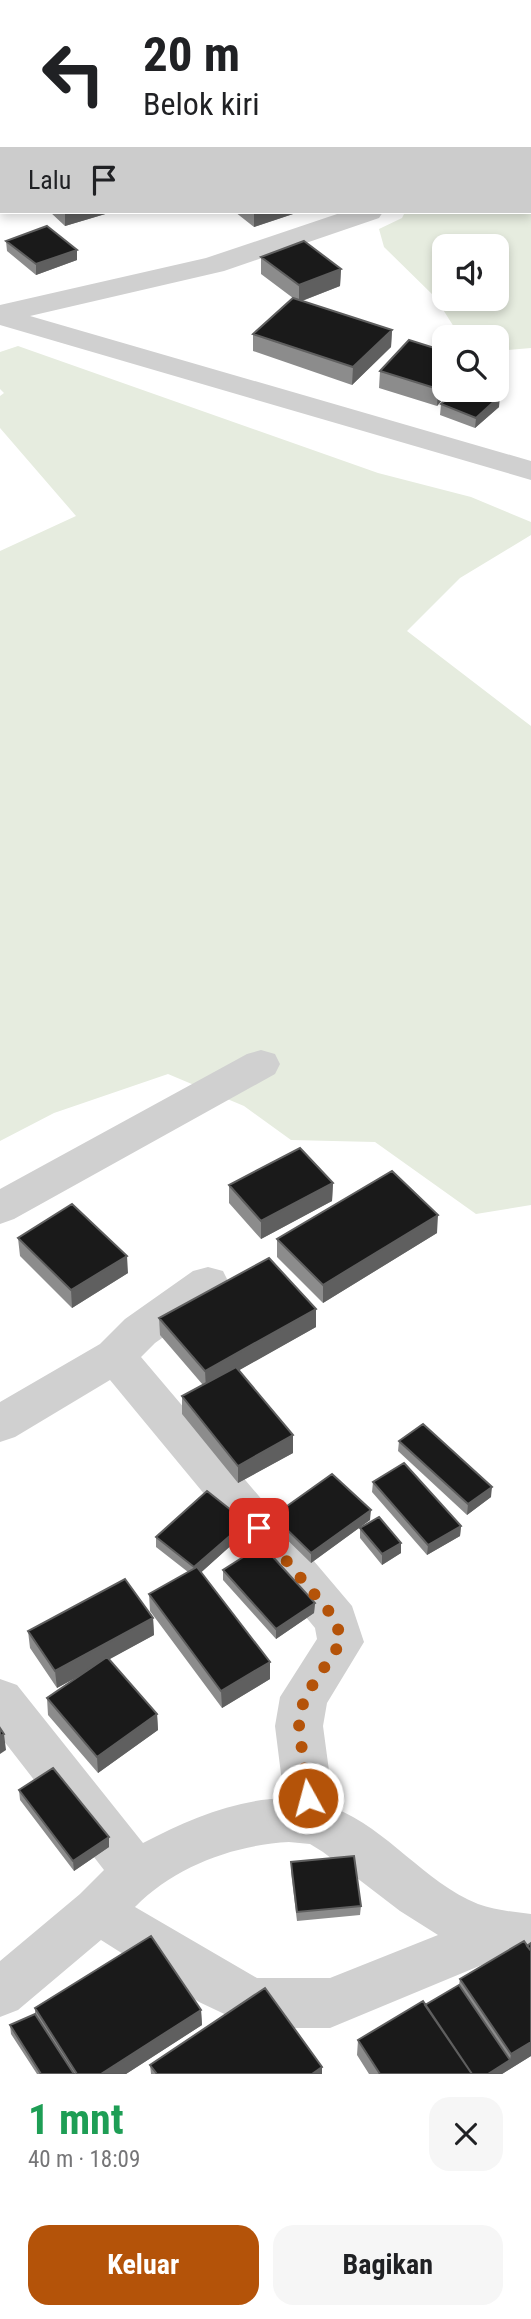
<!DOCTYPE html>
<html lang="id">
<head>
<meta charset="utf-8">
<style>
  :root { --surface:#fff; --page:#f6f6f6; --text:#202124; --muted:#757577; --accent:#b45309 }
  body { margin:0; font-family:"Roboto Condensed",sans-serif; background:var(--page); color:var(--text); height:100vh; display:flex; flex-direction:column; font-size:26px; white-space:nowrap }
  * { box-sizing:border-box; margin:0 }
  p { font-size:23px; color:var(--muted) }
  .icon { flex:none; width:38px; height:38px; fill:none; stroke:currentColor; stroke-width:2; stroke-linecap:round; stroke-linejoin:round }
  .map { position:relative; height:2074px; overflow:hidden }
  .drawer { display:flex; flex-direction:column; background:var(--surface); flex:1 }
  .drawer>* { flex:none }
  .banner { position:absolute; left:0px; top:0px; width:532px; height:214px; box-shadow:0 4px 10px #0003; background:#fff; color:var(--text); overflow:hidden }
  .controls { position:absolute; left:432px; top:234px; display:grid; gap:14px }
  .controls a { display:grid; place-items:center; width:77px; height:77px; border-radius:14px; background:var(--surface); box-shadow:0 4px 10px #0003; font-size:35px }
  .pin { position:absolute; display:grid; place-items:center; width:60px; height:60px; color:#fff; margin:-30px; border-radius:14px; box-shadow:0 4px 10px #0006 }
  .me { position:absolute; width:77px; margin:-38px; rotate:353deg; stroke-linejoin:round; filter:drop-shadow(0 0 5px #0008) }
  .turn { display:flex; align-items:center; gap:24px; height:147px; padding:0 28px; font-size:32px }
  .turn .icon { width:91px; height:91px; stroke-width:2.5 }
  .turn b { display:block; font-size:49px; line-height:60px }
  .then { display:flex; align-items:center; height:66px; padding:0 28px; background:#0003; gap:14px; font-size:26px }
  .round { display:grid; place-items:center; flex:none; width:74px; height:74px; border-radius:21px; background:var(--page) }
  .headline { display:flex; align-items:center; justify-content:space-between; height:119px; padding:0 28px }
  h1 { font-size:42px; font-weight:700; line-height:52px; color:#1e9e55 }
  .button { display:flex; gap:14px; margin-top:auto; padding:14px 28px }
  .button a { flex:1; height:80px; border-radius:21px; background:var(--accent); color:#fff; font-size:28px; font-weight:700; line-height:80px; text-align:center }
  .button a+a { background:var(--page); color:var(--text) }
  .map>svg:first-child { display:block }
  .green { fill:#e6ecdf; fill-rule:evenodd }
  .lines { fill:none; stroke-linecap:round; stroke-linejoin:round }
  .minor { fill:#d0d0d0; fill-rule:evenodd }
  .wall { fill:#8c8c8c }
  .shaded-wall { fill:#5f5f5f }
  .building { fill:#1a1a1a; stroke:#5f5f5f; stroke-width:2 }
  .route { stroke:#b45309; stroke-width:12; stroke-dasharray:0 21.6 }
</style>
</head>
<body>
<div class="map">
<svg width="531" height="2074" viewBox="0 0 531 2074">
  <rect width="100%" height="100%" fill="#fff"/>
  <!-- green -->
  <path class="green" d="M 415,0 L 531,1 L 531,348 L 497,351 L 497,338 L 461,338 L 435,297 L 384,247 L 379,229 L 402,218 L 405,212 L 530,212 L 530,2 ZM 444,247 L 497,247 L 497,299 L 444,299 Z
    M 18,346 L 378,473 L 471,497 L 531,522 L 531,535 L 460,578 L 407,631 L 531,726 L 531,1205 L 476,1214 L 375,1142 L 291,1140 L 244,1106 L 168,1074 L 54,1113 L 0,1141 L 0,551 L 76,516 L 0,428 L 0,396 L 4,393 L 0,389 L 0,352 Z"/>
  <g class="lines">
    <!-- minor -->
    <path class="minor" d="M 191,0 L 220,0 L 190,2 Z
      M 530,136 L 531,136 L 531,152 L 530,152 Z
      M 343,212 L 383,212 L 379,218 L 224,271 L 30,316 L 531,461 L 531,480 L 0,325 L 0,305 L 206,258 Z
      M 261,1050 L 275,1054 L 280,1064 L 275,1074 L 14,1219 L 0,1224 L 0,1189 L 247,1054 Z
      M 208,1267 L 223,1271 L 229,1283 L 223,1295 L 155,1343 L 141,1357 L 352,1606 L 364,1642 L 327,1703 L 323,1726 L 334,1808 C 388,1829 424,1882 478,1904 C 495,1910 513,1912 531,1914 L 531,1962 L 501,1957 L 330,2028 L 254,2028 L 199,2002 L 101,1940 L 18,2010 L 0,2017 L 0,1961 L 80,1894 L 104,1870 L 0,1736 L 0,1679 L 17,1685 L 143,1843 C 187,1820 234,1800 284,1798 L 275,1726 L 280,1697 L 317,1639 L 315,1628 L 110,1380 L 15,1437 L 0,1442 L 0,1402 L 100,1344 L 125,1319 L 193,1271 ZM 289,1842 L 310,1844 L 323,1852 L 400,1911 L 438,1935 L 330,1978 L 257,1978 L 135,1907 C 175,1866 234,1845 289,1842 Z"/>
  </g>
  <!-- wall -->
  <path class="wall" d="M 214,0 L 294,0 L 289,2 L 214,2 Z
    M 2,64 L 2,91 L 0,90 L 0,67 Z
    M 50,212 L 112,212 L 65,226 Z
    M 235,212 L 299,212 L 254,227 Z
    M 6,241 L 77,260 L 36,275 L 7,251 Z
    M 261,257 L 341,269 L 340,286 L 302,301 L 392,330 L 391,347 L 352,385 L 253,351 L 253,334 L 293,298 L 261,274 Z
    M 380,371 L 444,390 L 451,390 L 437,406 L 379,388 Z
    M 441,404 L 499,407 L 475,428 L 440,415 Z
    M 333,1183 L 332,1201 L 261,1239 L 229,1203 L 229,1185 Z
    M 437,1233 L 323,1303 L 277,1257 L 277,1239 Z
    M 18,1238 L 128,1273 L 72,1308 L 20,1256 Z
    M 316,1309 L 316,1327 L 239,1370 L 293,1435 L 293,1453 L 238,1483 L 182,1414 L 182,1396 L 203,1385 L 160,1335 L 159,1318 Z
    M 399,1441 L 491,1497 L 467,1515 L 398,1451 Z
    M 373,1482 L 461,1526 L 460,1536 L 427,1555 L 372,1492 Z
    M 273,1516 L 370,1520 L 311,1563 L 273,1526 Z
    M 360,1528 L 401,1553 L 382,1565 L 360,1538 Z
    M 246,1532 L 201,1572 L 270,1679 L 222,1708 L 150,1611 L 149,1594 L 188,1572 L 156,1547 L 156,1537 Z
    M 223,1570 L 315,1603 L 314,1613 L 276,1639 L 223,1580 Z
    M 153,1618 L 154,1635 L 109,1659 L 157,1714 L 158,1730 L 98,1773 L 48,1715 L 47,1698 L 79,1676 L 57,1688 L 30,1648 L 28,1631 Z
    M 19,1790 L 109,1837 L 109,1847 L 74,1871 L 20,1800 Z
    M 291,1862 L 361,1906 L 360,1915 L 297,1921 L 291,1872 Z
    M 460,1979 L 531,2056 L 502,2074 L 369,2074 L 357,2055 L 358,2040 L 425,2005 L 459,1985 Z
    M 35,2008 L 201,2010 L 202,2025 L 126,2074 L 37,2074 L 11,2034 L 10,2025 L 35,2014 Z
    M 150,2065 L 322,2067 L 322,2074 L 151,2074 Z"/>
  <!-- shaded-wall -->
  <path class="shaded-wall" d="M 12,0 L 28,0 L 22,2 L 12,2 Z
    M 243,0 L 294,0 L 289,2 L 237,2 Z
    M 65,212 L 112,212 L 65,226 Z
    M 254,212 L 299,212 L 254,227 Z
    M 77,250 L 77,260 L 36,275 L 36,264 Z
    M 341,269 L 340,286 L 299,302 L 299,285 Z
    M 392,330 L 391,347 L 352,385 L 353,367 Z
    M 444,381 L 444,390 L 451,390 L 437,406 L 438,389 Z
    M 500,396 L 499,407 L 475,428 L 476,418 Z
    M 333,1183 L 332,1201 L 261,1239 L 261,1221 Z
    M 438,1215 L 437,1233 L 323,1303 L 323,1285 Z
    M 127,1256 L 128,1273 L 72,1308 L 71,1290 Z
    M 316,1309 L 316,1327 L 206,1389 L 205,1371 Z
    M 293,1435 L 293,1453 L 238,1483 L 238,1466 Z
    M 492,1487 L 491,1497 L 467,1515 L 468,1504 Z
    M 371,1510 L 370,1520 L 311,1563 L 311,1553 Z
    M 246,1522 L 246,1532 L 195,1578 L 194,1567 Z
    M 461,1526 L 460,1536 L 427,1555 L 428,1545 Z
    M 401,1543 L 401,1553 L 382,1565 L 382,1554 Z
    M 315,1603 L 314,1613 L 276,1639 L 276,1629 Z
    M 153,1618 L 154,1635 L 57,1688 L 55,1671 Z
    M 270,1662 L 270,1679 L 222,1708 L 221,1691 Z
    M 157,1714 L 158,1730 L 98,1773 L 97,1757 Z
    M 4,1734 L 6,1750 L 0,1754 L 0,1736 Z
    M 109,1837 L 109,1847 L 74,1871 L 73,1861 Z
    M 201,2010 L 202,2025 L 126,2074 L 101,2074 Z
    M 531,2042 L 531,2056 L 502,2074 L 488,2074 L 510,2060 L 511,2054 Z
    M 322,2067 L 322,2074 L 312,2074 Z"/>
  <!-- building -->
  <path class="building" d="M 170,0 L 189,0 L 191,2 L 163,2 Z
    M 302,0 L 321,0 L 324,2 L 297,2 Z
    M 1,64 L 2,64 L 2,81 L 0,81 L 0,67 Z
    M 47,226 L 77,250 L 36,264 L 6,241 Z
    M 304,241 L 341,269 L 299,285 L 261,257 Z
    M 293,298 L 392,330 L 353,367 L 253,334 Z
    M 409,340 L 444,351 L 444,381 L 438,389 L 380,371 Z
    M 457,390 L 484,390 L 500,396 L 476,418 L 441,404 Z
    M 300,1148 L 333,1183 L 261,1221 L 229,1185 Z
    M 392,1171 L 438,1215 L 323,1285 L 277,1239 Z
    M 72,1204 L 127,1256 L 71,1290 L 18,1238 Z
    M 269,1258 L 316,1309 L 205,1371 L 159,1318 Z
    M 236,1367 L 293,1435 L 238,1466 L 182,1396 Z
    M 423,1424 L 492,1487 L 468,1504 L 399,1441 Z
    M 404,1463 L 461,1526 L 428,1545 L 373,1482 Z
    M 332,1474 L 371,1510 L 311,1553 L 273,1516 Z
    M 207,1491 L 246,1522 L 194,1567 L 156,1537 Z
    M 379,1517 L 401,1543 L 382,1554 L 360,1528 Z
    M 262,1545 L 315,1603 L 276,1629 L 223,1570 Z
    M 197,1567 L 270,1662 L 221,1691 L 149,1594 Z
    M 125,1579 L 153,1618 L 55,1671 L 28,1631 Z
    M 107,1657 L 157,1714 L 97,1757 L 47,1698 Z
    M 0,1728 L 4,1734 L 0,1736 Z
    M 53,1768 L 109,1837 L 73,1861 L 19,1790 Z
    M 354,1856 L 361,1906 L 297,1912 L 291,1862 Z
    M 151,1936 L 201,2010 L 101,2074 L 77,2074 L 35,2008 Z
    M 524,1941 L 531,1951 L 531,2042 L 511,2054 L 460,1979 Z
    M 531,1943 L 531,1951 L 527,1946 Z
    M 459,1985 L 510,2060 L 488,2074 L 472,2074 L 425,2005 Z
    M 265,1988 L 322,2067 L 312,2074 L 157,2074 L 150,2065 Z
    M 423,2001 L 472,2074 L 380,2074 L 358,2040 Z
    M 35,2014 L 74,2074 L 41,2074 L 10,2025 Z"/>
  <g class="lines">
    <!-- route -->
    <path class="route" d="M 259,1528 L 336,1620 L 341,1642 L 304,1698 L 299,1726 L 308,1798"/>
  </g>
</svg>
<div class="controls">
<a><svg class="icon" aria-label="sound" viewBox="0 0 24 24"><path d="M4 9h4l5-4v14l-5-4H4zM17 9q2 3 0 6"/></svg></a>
<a><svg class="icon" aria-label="search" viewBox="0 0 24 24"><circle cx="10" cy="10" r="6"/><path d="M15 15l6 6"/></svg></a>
</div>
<div class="pin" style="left:259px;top:1528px;background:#d93025"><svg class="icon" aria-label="arrive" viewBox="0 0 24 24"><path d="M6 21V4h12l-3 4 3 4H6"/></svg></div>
<svg class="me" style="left:308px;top:1798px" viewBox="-20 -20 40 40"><circle r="17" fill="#b45309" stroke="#fff" stroke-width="3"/><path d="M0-11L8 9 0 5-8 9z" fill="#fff"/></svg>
<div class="banner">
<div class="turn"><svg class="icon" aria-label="left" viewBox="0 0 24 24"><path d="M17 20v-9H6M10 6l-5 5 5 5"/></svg><div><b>20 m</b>Belok kiri</div></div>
<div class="then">Lalu<svg class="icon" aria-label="arrive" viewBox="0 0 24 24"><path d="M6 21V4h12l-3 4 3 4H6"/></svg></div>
</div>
</div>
<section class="drawer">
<div class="headline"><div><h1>1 mnt</h1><p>40 m · 18:09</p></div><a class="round"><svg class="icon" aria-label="close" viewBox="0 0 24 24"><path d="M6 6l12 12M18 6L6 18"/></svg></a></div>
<div class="button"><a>Keluar</a><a>Bagikan</a></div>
</section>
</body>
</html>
